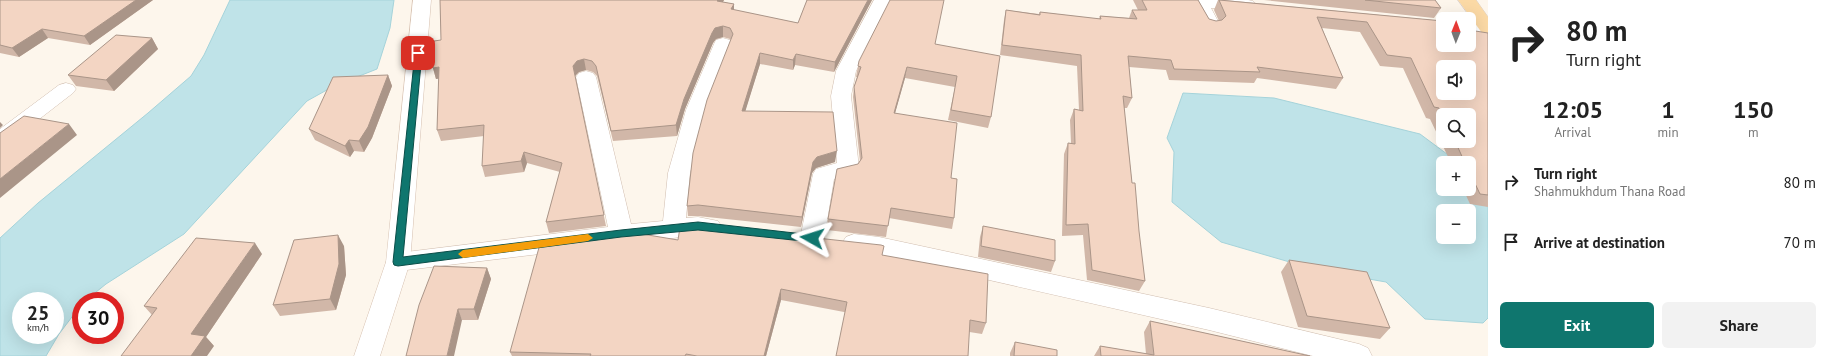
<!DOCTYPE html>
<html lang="en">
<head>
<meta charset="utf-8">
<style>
  :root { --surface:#fff; --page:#f2f2f2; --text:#222; --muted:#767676; --accent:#0f766e }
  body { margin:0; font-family:"PT Sans",sans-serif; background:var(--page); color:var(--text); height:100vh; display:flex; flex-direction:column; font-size:15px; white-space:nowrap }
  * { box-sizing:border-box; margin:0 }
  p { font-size:13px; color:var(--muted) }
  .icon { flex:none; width:22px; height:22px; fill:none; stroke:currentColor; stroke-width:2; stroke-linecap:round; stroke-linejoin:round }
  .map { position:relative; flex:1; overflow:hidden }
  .side { display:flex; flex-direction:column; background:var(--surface); width:340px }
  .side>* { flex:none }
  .guide { background:#fff; color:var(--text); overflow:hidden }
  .needle { width:26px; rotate:1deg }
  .fabs { position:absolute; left:1436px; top:12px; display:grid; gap:8px }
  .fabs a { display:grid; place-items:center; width:40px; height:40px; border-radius:6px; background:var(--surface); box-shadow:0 4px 16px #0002; font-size:20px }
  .speed { position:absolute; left:12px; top:292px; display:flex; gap:8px; font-size:20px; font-weight:700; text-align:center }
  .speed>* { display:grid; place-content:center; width:52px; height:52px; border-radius:50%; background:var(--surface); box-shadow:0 4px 16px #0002; line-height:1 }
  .speed small { font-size:10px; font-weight:400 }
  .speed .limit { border:6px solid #d22; background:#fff; color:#111 }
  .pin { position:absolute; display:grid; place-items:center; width:34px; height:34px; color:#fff; margin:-17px; border-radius:8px; box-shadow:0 2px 6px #0006 }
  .me { position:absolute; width:44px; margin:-22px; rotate:276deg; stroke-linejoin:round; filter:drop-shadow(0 0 3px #0008) }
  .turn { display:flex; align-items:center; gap:14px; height:84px; padding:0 12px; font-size:18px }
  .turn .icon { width:52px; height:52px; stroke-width:2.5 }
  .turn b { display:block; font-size:28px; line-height:34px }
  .eta { display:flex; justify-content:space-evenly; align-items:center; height:68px; text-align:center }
  .eta b { font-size:24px; font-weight:700; line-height:28px }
  .button { display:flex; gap:8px; margin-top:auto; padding:8px 12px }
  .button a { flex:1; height:46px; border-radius:6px; background:var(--accent); color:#fff; font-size:16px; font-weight:700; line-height:46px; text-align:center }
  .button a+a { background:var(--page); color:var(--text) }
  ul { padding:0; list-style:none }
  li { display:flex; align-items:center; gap:12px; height:60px; padding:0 12px }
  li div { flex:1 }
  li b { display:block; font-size:15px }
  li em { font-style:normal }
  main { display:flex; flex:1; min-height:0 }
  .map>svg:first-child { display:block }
  .water { fill:#bfe3e8; stroke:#a5d3da; fill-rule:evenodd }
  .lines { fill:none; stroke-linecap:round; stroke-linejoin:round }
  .minor-casing { stroke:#d1beb0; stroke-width:1 }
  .secondary-casing { stroke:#d6c0b0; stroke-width:1 }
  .primary-casing { stroke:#dad1cd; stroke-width:1 }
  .minor { fill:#fff; fill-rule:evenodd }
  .secondary { fill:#fff; fill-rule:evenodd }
  .primary { fill:#fbd9a5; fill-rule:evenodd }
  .wall { fill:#d1b7a8; fill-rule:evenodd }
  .shaded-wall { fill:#aa9588 }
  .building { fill:#f3d5c3; stroke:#aa9588; fill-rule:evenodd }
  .route { fill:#0f766e; stroke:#0a4d48 }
  .slow { fill:#f59e0b }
</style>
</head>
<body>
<main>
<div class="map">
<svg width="1488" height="356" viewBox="0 0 1488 356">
  <rect width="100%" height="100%" fill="#fdf6ec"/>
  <!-- water -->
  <path class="water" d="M 230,0 L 394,0 L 390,28 L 377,69 L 334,86 L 307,101 L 184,234 L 106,284 L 85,301 L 81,301 L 81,305 L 59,334 L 46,356 L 0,356 L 0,238 L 38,203 L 148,113 L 191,76 L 204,55 ZM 21,301 L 55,301 L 55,335 L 21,335 Z
    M 1183,93 L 1274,98 L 1420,134 L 1459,163 L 1443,163 L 1443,189 L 1469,189 L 1488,201 L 1488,318 L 1483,323 L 1425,319 L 1386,282 L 1317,270 L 1221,242 L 1172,202 L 1174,152 L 1167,138 ZM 1443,211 L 1469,211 L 1469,237 L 1443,237 Z"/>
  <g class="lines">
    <!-- minor casing -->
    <g class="minor-casing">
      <path id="minor" d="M 874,0 L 892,0 L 856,71 L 851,96 L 859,168 L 856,173 L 834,179 L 824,239 L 820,245 L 812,248 L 804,245 L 800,239 L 813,174 L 816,169 L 837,163 L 831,96 L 836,71 Z
        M 1192,0 L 1248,0 L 1253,1 L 1256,5 L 1253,9 L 1247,10 L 1211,8 L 1220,25 L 1217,29 L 1211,30 L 1205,29 L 1190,2 Z
        M 1469,23 L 1488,25 L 1488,35 L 1469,33 Z
        M 723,38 L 730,40 L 732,44 L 706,110 L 690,173 L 686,218 L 698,217 L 718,221 L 722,227 L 718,233 L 710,236 L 698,235 L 398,271 L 389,269 L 386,262 L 389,255 L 398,253 L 608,227 L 576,77 L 579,73 L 586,71 L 593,73 L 596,77 L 631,224 L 663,221 L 668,173 L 686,110 L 714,44 L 716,40 Z
        M 66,83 L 73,85 L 76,89 L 73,93 L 7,144 L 0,146 L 0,129 L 59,85 Z
        M 854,234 L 879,237 L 1209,308 L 1359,344 L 1368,348 L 1372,356 L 1313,356 L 1209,330 L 879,255 L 846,249 L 842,243 L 846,237 Z"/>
    </g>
    <!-- secondary casing -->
    <g class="secondary-casing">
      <path id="secondary" d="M 413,0 L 431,0 L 410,262 L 380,356 L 354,356 L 386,262 Z"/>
    </g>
    <!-- primary casing -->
    <g class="primary-casing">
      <path id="primary" d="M 1458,0 L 1476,0 L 1488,17 L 1488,34 L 1482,33 Z"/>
    </g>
    <!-- minor -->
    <use href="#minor" class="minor"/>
    <!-- secondary -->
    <use href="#secondary" class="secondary"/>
    <!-- primary -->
    <use href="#primary" class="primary"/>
  </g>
  <!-- wall -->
  <path class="wall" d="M 0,0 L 153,0 L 90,45 L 48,38 L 19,57 L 0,53 Z
    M 440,0 L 724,0 L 723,2 L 734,4 L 734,10 L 798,23 L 807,0 L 872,0 L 834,72 L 795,65 L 793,70 L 760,64 L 745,111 L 835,162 L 816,168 L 812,173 L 801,227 L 698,216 L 688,216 L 687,206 L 731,40 L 730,39 L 723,37 L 716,39 L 713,43 L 685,109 L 677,136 L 613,141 L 597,76 L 593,72 L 586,70 L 579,72 L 575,76 L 606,226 L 549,233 L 546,222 L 560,172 L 527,163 L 524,172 L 485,177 L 482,166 L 484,136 L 441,141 L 437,130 L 439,78 L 436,79 L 433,68 L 441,40 Z
    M 1133,0 L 1198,0 L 1209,19 L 1216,21 L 1219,21 L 1214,10 L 1218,0 L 1224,0 L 1443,21 L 1443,45 L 1488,33 L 1488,207 L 1470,204 L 1463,189 L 1469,189 L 1469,163 L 1451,163 L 1430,119 L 1426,118 L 1403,68 L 1380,66 L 1360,32 L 1322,28 L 1343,78 L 1336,89 L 1257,78 L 1254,83 L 1169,80 L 1166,70 L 1129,67 L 1132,98 L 1127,108 L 1124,108 L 1132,183 L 1145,281 L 1139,291 L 1087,280 L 1083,235 L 1062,236 L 1064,154 L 1068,143 L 1071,143 L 1070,120 L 1074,109 L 1079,110 L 1077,66 L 1000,55 L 1004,20 L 1006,10 L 1039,14 L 1040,12 L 1099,19 L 1100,16 L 1129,18 L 1132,10 L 1138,10 ZM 1443,115 L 1469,141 L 1443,141 Z
    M 1264,0 L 1435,0 L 1441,8 L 1434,18 Z
    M 152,38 L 158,49 L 114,91 L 76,86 L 68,75 Z
    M 935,44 L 991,117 L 988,128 L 948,120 L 955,87 L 905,78 L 895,113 L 951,178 L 954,218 L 952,229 L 889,218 L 886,237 L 827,230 L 828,219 L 860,161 L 853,97 L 854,87 L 857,77 L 856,77 L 858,66 Z
    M 388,75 L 392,86 L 372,138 L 364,152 L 354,151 L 350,157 L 315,140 L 309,129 Z
    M 983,226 L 1055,261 L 1051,272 L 978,257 L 980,237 Z
    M 678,240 L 882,255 L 986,323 L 982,334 L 844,312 L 781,300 L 766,356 L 512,356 L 510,352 Z
    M 344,246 L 346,275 L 336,310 L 280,316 L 273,305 Z
    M 262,254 L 206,337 L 214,346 L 152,315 L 144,306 Z
    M 1289,260 L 1390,328 L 1380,339 L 1298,327 L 1281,272 Z
    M 434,266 L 487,268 L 491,279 L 478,320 L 462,320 Z
    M 1150,321 L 1310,356 L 1094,356 L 1100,346 L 1146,354 L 1144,332 Z
    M 1015,342 L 1057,356 L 1010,356 L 1010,353 Z"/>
  <!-- shaded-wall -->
  <path class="shaded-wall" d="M 136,0 L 153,0 L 90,45 L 84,36 Z
    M 718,0 L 724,0 L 717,11 Z
    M 868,0 L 872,0 L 834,72 L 835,62 Z
    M 734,4 L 734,14 L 731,9 Z
    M 723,26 L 723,37 L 716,39 L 713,43 L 685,109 L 677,136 L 676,125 L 684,99 L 712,33 L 715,28 Z
    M 42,29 L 48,38 L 19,57 L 12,48 Z
    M 152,38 L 158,49 L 114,91 L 106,80 Z
    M 760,53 L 760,64 L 742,122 L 742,111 Z
    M 796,54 L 795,65 L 793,70 L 793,60 Z
    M 584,59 L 586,70 L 579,72 L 575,76 L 573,66 L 577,61 Z
    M 439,67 L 443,78 L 436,79 L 433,68 Z
    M 907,67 L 905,78 L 892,124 L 894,113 Z
    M 388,75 L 392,86 L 372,138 L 364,152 L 359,141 Z
    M 0,122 L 3,125 L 0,128 Z
    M 69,124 L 77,135 L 0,198 L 0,179 Z
    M 349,140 L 354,151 L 350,157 L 345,146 Z
    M 837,151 L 835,162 L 816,168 L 812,173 L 801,227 L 802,217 L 813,162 L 817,157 Z
    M 524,152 L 527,163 L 524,172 L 521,161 Z
    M 338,235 L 344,246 L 346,275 L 336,310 L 330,299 Z
    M 255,243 L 262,254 L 206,337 L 214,346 L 207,356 L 191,356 L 191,334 Z
    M 487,268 L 491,279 L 478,320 L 474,309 Z
    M 781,289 L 781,300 L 766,356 L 764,356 Z
    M 458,309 L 462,320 L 454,356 L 447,356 Z"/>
  <!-- building -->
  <path class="building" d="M 0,0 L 136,0 L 84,36 L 42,29 L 12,48 L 0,45 Z
    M 440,0 L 718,0 L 717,1 L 734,4 L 731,9 L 798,23 L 807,0 L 868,0 L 835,62 L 796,54 L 793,60 L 760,53 L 742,111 L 833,112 L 837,151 L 817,157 L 813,162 L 802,217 L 698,205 L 687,206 L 693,153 L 707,100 L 733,34 L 730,28 L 723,26 L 715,28 L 712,33 L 684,99 L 676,125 L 611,131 L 596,66 L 592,61 L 584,59 L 577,61 L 573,66 L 604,215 L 546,222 L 562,163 L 524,152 L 521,161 L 482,166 L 484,125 L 437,130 L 439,67 L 433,68 L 434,41 L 441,40 Z
    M 890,0 L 944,0 L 935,44 L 1000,56 L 991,117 L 951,110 L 957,76 L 907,67 L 894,113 L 957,123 L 951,178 L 957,179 L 954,218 L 891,208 L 888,226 L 828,219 L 837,169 L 858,164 L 862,158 L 854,87 L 861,67 L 858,66 L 859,61 Z
    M 1142,0 L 1198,0 L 1209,19 L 1216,21 L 1222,20 L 1226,16 L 1219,0 L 1443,21 L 1443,45 L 1469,45 L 1469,30 L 1488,33 L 1488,195 L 1480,194 L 1469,171 L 1469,163 L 1465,163 L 1455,141 L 1469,141 L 1469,115 L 1443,115 L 1443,117 L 1439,108 L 1434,107 L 1411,58 L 1387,55 L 1367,22 L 1317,17 L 1343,78 L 1257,67 L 1260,72 L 1174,69 L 1171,60 L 1128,56 L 1132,98 L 1123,96 L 1132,183 L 1135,183 L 1139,231 L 1145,281 L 1092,270 L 1088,224 L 1066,225 L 1068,143 L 1075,144 L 1074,109 L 1083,111 L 1081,55 L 1002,45 L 1006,10 L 1040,15 L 1040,12 L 1101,19 L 1100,16 L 1137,19 L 1132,10 L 1147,10 ZM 1443,67 L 1469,67 L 1469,93 L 1443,93 Z
    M 1365,0 L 1435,0 L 1441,8 Z
    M 116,35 L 152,38 L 106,80 L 68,75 Z
    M 388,75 L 368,127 L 359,141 L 349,140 L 345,146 L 309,129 L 333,77 Z
    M 24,116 L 69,124 L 0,179 L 0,133 Z
    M 697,225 L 881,245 L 884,246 L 882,255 L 988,274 L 986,323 L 970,320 L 968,356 L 836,356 L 847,302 L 781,289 L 764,356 L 697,356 L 686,354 L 685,356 L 590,356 L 591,354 L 510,352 L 540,244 L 636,233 L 678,240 L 680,227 Z
    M 983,226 L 1055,240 L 1055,261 L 981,246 Z
    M 338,235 L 339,264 L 330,299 L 273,305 L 294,240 Z
    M 196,238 L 255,243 L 191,334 L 205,336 L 191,356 L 121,356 L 157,308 L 144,306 Z
    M 1289,260 L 1367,272 L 1390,328 L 1307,316 Z
    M 434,266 L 487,268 L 474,309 L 458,309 L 447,356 L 406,356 L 419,305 Z
    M 1150,321 L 1310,356 L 1101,356 L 1100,346 L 1154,355 Z
    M 1015,342 L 1057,350 L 1057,356 L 1014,356 Z"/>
  <!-- route -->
  <path class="route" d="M 418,50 L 422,53 L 403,257 L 621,230 L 698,222 L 812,235 L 817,238 L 812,242 L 698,230 L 621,237 L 398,266 L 394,265 L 393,262 L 415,53 Z"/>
  <!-- slow -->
  <path class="slow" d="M 588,234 L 593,238 L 588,241 L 463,258 L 458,254 L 463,250 Z"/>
</svg>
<div class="fabs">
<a><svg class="needle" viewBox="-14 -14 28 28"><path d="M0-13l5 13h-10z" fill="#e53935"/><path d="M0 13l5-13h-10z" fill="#767676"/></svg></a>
<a><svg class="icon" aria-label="sound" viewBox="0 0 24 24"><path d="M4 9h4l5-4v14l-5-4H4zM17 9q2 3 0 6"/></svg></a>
<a><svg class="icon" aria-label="search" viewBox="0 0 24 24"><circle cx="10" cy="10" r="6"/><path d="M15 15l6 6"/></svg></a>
<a>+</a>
<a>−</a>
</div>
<div class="speed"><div>25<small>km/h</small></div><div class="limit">30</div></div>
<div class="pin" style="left:418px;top:53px;background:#d93025"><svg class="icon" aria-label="arrive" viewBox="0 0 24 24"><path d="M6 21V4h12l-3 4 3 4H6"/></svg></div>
<svg class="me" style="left:812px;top:238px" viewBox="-20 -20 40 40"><path d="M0-17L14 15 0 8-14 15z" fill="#0f766e" stroke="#fff" stroke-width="4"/></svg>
</div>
<section class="side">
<div class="guide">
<div class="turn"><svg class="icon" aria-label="right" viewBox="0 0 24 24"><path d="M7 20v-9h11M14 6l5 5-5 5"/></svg><div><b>80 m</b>Turn right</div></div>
</div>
<div class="eta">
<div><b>12:05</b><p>Arrival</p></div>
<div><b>1</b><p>min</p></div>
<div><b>150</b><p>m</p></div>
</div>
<ul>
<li><svg class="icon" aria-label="right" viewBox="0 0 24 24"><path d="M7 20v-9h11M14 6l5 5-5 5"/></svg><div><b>Turn right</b><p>Shahmukhdum Thana Road</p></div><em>80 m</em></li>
<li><svg class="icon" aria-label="arrive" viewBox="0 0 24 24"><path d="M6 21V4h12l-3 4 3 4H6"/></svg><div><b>Arrive at destination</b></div><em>70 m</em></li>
</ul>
<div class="button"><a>Exit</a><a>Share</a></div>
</section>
</main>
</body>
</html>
